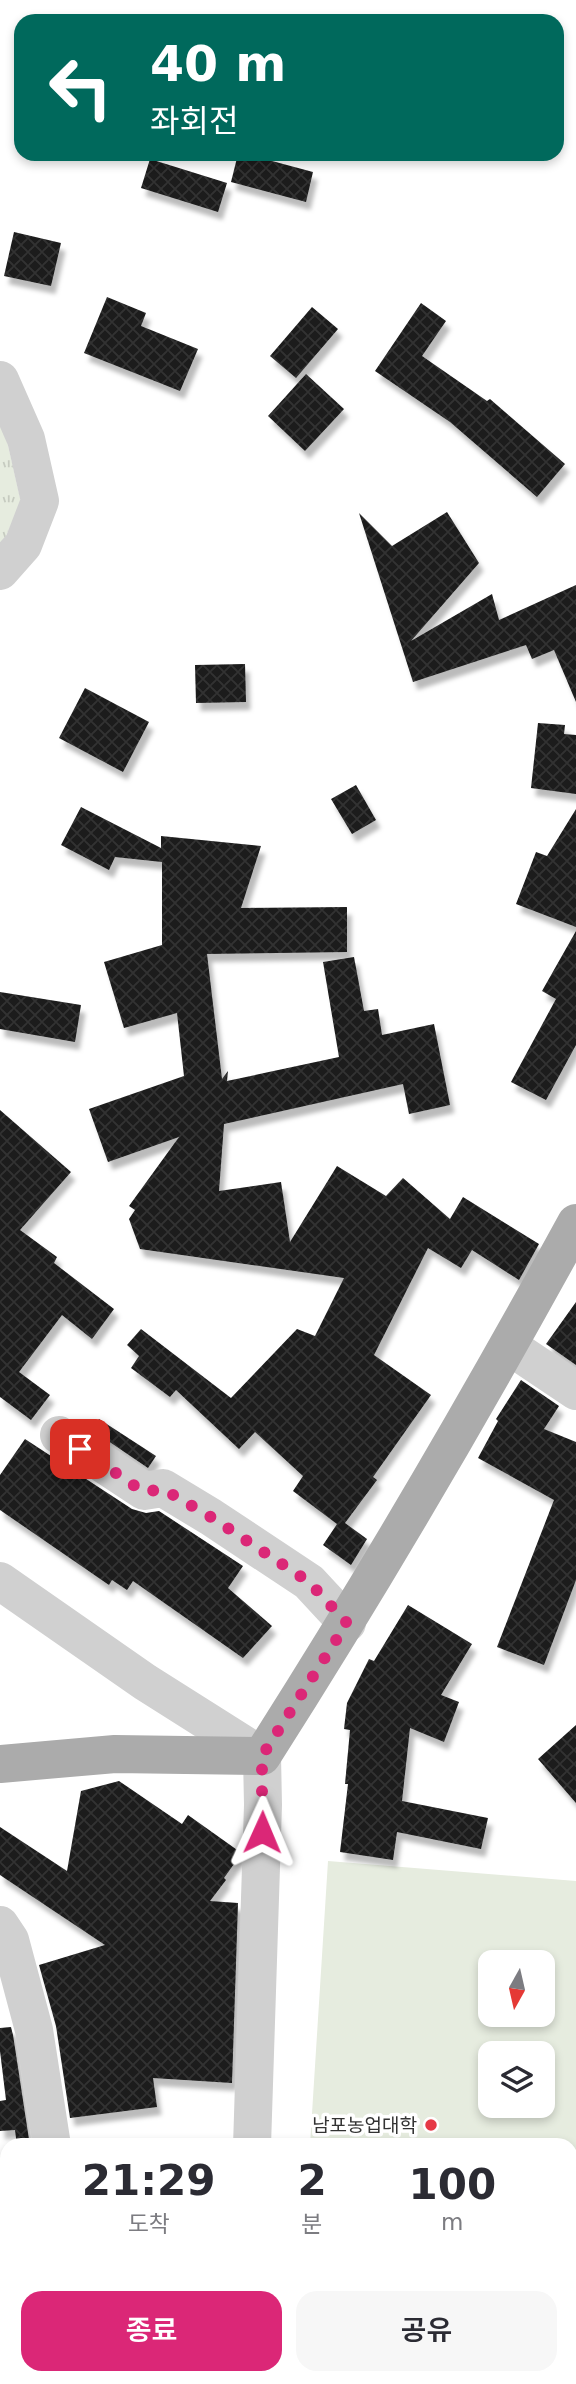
<!DOCTYPE html>
<html lang="ko">
<head>
<meta charset="utf-8">
<style>
  :root { --surface:#fff; --page:#f7f7f7; --text:#2b2b33; --muted:#7c7c81; --accent:#db2777 }
  body { margin:0; font-family:"DejaVu Sans","Noto Sans KR",sans-serif; background:var(--page); color:var(--text); height:100vh; display:flex; flex-direction:column; font-size:26px; white-space:nowrap }
  * { box-sizing:border-box; margin:0 }
  p { font-size:23px; color:var(--muted) }
  .icon { flex:none; width:38px; height:38px; fill:none; stroke:currentColor; stroke-width:2; stroke-linecap:round; stroke-linejoin:round }
  .map { position:relative; flex:1; overflow:hidden }
  .panel { position:absolute; left:0px; top:2138px; width:578px; height:247px; display:flex; flex-direction:column; background:var(--surface); border-radius:21px 21px 0 0; box-shadow:0 4px 10px #0003 }
  .panel>* { flex:none }
  .guide { position:absolute; left:14px; top:14px; width:550px; height:147px; border-radius:21px; box-shadow:0 4px 10px #0003; background:#00695c; color:#fff; overflow:hidden }
  .needle { width:46px; rotate:188deg }
  .tools { position:absolute; left:478px; top:1950px; display:grid; gap:14px }
  .tools a { display:grid; place-items:center; width:77px; height:77px; border-radius:14px; background:var(--surface); box-shadow:0 4px 10px #0003; font-size:35px }
  .pin { position:absolute; display:grid; place-items:center; width:60px; height:60px; color:#fff; margin:-30px; border-radius:14px; box-shadow:0 4px 10px #0006 }
  .me { position:absolute; width:77px; margin:-38px; rotate:1deg; stroke-linejoin:round; filter:drop-shadow(0 0 5px #0008) }
  .turn { display:flex; align-items:center; gap:24px; height:147px; padding:0 21px; font-size:32px }
  .turn .icon { width:91px; height:91px; stroke-width:2.5 }
  .turn b { display:block; font-size:49px; line-height:60px }
  .eta { display:flex; justify-content:space-evenly; align-items:center; height:119px; text-align:center }
  .eta b { font-size:42px; font-weight:600; line-height:49px }
  .button { display:flex; gap:14px; margin-top:auto; padding:14px 21px }
  .button a { flex:1; height:80px; border-radius:21px; background:var(--accent); color:#fff; font-size:28px; font-weight:600; line-height:80px; text-align:center }
  .button a+a { background:var(--page); color:var(--text) }
  .map>svg:first-child { display:block }
  .grass { fill:#e6ecdf; fill-rule:evenodd }
  .park { fill:url(#park-tufts) }
  .building { fill:url(#building-cross-hatch); filter:url(#shadow) }
  .lines { fill:none; stroke-linecap:round; stroke-linejoin:round }
  .minor { stroke:#d0d0d0; stroke-width:38 }
  .major { stroke:#ababab; stroke-width:38 }
  .route { stroke:#db2777; stroke-width:12; stroke-dasharray:0 21.6 }
  .poi-dot { fill:#e63946; stroke:#fff; stroke-width:2.5 }
  .labels { text-anchor:middle; stroke-width:7; stroke-linejoin:round; paint-order:stroke }
  .poi-label { font-size:19px; fill:#333; stroke:#fff; text-anchor:end }
</style>
</head>
<body>
<div class="map">
<svg width="576" height="2384" viewBox="0 0 576 2384">
  <defs>
    <pattern id="park-tufts" width="24" height="20" patternUnits="userSpaceOnUse" patternTransform="scale(1.75)"><rect width="24" height="20" fill="#e6ecdf"/><path d="M3 7l-1-3M5 7V3M7 7l1-3M15 17l-1-3M17 17v-4M19 17l1-3" fill="none" stroke="#c6cbc0"/></pattern>
    <pattern id="building-cross-hatch" width="8" height="8" patternUnits="userSpaceOnUse" patternTransform="scale(1.75)"><rect width="8" height="8" fill="#1a1a1a"/><path d="M0 0l8 8M0 8l8-8" fill="none" stroke="#333"/></pattern>
    <filter id="shadow"><feDropShadow dx="4.5" dy="8" stdDeviation="2" flood-color="#0004"/></filter>
  </defs>
  <rect width="100%" height="100%" fill="#fff"/>
  <!-- grass -->
  <path class="grass" d="M 328,1861 L 576,1881 L 576,2219 L 573,2243 L 571,2246 L 570,2146 L 310,2145 ZM 490,1962 L 542,1962 L 542,2014 L 490,2014 ZM 490,2053 L 542,2053 L 542,2105 L 490,2105 Z"/>
  <!-- park -->
  <path class="park" d="M 0,410 L 21,502 L 0,550 Z"/>
  <!-- building -->
  <path class="building" d="M 238,154 L 246,154 L 313,172 L 306,202 L 231,182 Z
    M 150,159 L 227,183 L 218,212 L 141,188 Z
    M 14,232 L 61,243 L 51,286 L 4,276 Z
    M 107,297 L 146,313 L 141,326 L 198,349 L 180,391 L 84,353 Z
    M 421,303 L 446,321 L 422,356 L 487,401 L 490,399 L 565,464 L 537,497 L 450,422 L 375,371 Z
    M 312,307 L 338,329 L 296,378 L 270,356 Z
    M 306,374 L 344,409 L 305,451 L 268,416 Z
    M 447,512 L 479,563 L 411,641 L 492,594 L 499,620 L 576,585 L 576,702 L 554,650 L 532,659 L 526,645 L 413,682 L 359,513 L 392,546 Z
    M 245,664 L 246,702 L 196,703 L 195,665 Z
    M 85,688 L 149,722 L 123,772 L 59,738 Z
    M 538,723 L 565,725 L 564,734 L 576,735 L 576,794 L 531,788 Z
    M 356,785 L 376,820 L 352,834 L 331,799 Z
    M 81,807 L 161,848 L 161,836 L 261,846 L 241,908 L 347,907 L 347,952 L 207,954 L 222,1079 L 228,1071 L 227,1081 L 339,1057 L 323,962 L 354,957 L 364,1011 L 378,1009 L 382,1035 L 434,1024 L 450,1105 L 409,1114 L 403,1084 L 224,1124 L 219,1191 L 281,1182 L 290,1242 L 337,1166 L 386,1196 L 403,1178 L 450,1219 L 463,1197 L 539,1244 L 519,1280 L 472,1250 L 461,1268 L 428,1248 L 374,1355 L 431,1395 L 373,1477 L 377,1480 L 345,1523 L 367,1539 L 351,1565 L 323,1545 L 337,1524 L 293,1491 L 303,1476 L 255,1432 L 239,1449 L 176,1390 L 170,1397 L 131,1368 L 139,1356 L 127,1345 L 141,1329 L 231,1398 L 297,1329 L 315,1336 L 344,1278 L 140,1249 L 129,1219 L 135,1210 L 129,1206 L 179,1137 L 108,1162 L 89,1109 L 184,1076 L 177,1013 L 124,1028 L 104,962 L 162,945 L 162,862 L 115,857 L 109,870 L 61,845 Z
    M 576,809 L 576,927 L 516,904 L 536,852 L 547,856 Z
    M 576,931 L 576,1045 L 546,1100 L 511,1082 L 556,999 L 542,991 Z
    M 0,992 L 81,1005 L 75,1042 L 0,1029 Z
    M 0,1110 L 71,1172 L 20,1230 L 57,1257 L 54,1263 L 114,1309 L 92,1339 L 62,1315 L 19,1372 L 50,1395 L 31,1420 L 0,1397 Z
    M 576,1302 L 576,1365 L 546,1344 Z
    M 521,1380 L 559,1406 L 544,1429 L 576,1442 L 576,1580 L 544,1665 L 497,1647 L 554,1500 L 478,1458 L 498,1421 L 496,1419 Z
    M 99,1419 L 156,1456 L 148,1468 L 92,1430 Z
    M 25,1439 L 132,1509 L 146,1513 L 159,1511 L 243,1566 L 228,1588 L 272,1626 L 243,1658 L 133,1581 L 127,1590 L 112,1580 L 109,1585 L 0,1510 L 0,1475 Z
    M 408,1605 L 472,1644 L 441,1695 L 459,1702 L 444,1742 L 410,1728 L 402,1801 L 488,1818 L 481,1849 L 397,1832 L 393,1860 L 340,1852 L 348,1784 L 345,1784 L 350,1730 L 344,1729 L 347,1703 L 369,1659 L 374,1661 Z
    M 576,1725 L 576,1803 L 538,1759 Z
    M 119,1781 L 182,1824 L 188,1815 L 240,1852 L 239,1857 L 224,1878 L 226,1880 L 210,1901 L 238,1903 L 232,2083 L 153,2078 L 157,2107 L 70,2118 L 56,2026 L 39,1965 L 105,1945 L 0,1875 L 0,1827 L 67,1871 L 81,1791 Z
    M 11,2027 L 13,2035 L 30,2146 L 17,2146 L 15,2130 L 0,2131 L 0,2101 L 6,2100 L 0,2051 L 0,2028 Z"/>
  <g class="lines">
    <!-- minor -->
    <path class="minor" d="M 0,380 L 26,439 L 40,501 L 23,545 L 0,571
      M 509,1346 L 576,1391
      M 59,1435 L 144,1491 L 163,1488 L 211,1517 L 309,1582 L 347,1623
      M 0,1581 L 145,1682 L 262,1756 L 263,1805 L 252,2146
      M 0,1925 L 10,1940 L 34,2030 L 52,2146
      M 0,2349 L 7,2351
      M 245,2384 L 245,2378"/>
    <!-- major -->
    <path class="major" d="M 0,1764 L 115,1754 L 262,1756 C 373,1582 477,1404 576,1223"/>
  </g>
  <g class="lines">
    <!-- route -->
    <path class="route" d="M 80,1449 L 144,1492 L 163,1489 L 211,1517 L 309,1582 L 347,1623 L 262,1756 L 262,1832"/>
  </g>
  <!-- markers -->
  <circle class="poi-dot" cx="431" cy="2125" r="7"/>
  <g class="labels">
    <!-- poi labels -->
    <g class="poi-label">
      <text x="417" y="2132">남포농업대학</text>
    </g>
  </g>
</svg>
<div class="tools">
<a><svg class="needle" viewBox="-14 -14 28 28"><path d="M0-13l5 13h-10z" fill="#e53935"/><path d="M0 13l5-13h-10z" fill="#7c7c81"/></svg></a>
<a><svg class="icon" aria-label="layers" viewBox="0 0 24 24"><path d="M12 4l9 5-9 5-9-5zM3 14l9 5 9-5"/></svg></a>
</div>
<div class="pin" style="left:80px;top:1449px;background:#d93025"><svg class="icon" aria-label="arrive" viewBox="0 0 24 24"><path d="M6 21V4h12l-3 4 3 4H6"/></svg></div>
<svg class="me" style="left:262px;top:1832px" viewBox="-20 -20 40 40"><path d="M0-17L14 15 0 8-14 15z" fill="#db2777" stroke="#fff" stroke-width="4"/></svg>
<div class="guide">
<div class="turn"><svg class="icon" aria-label="left" viewBox="0 0 24 24"><path d="M17 20v-9H6M10 6l-5 5 5 5"/></svg><div><b>40 m</b>좌회전</div></div>
</div>
<section class="panel">
<div class="eta">
<div><b>21:29</b><p>도착</p></div>
<div><b>2</b><p>분</p></div>
<div><b>100</b><p>m</p></div>
</div>
<div class="button"><a>종료</a><a>공유</a></div>
</section>
</div>
</body>
</html>
